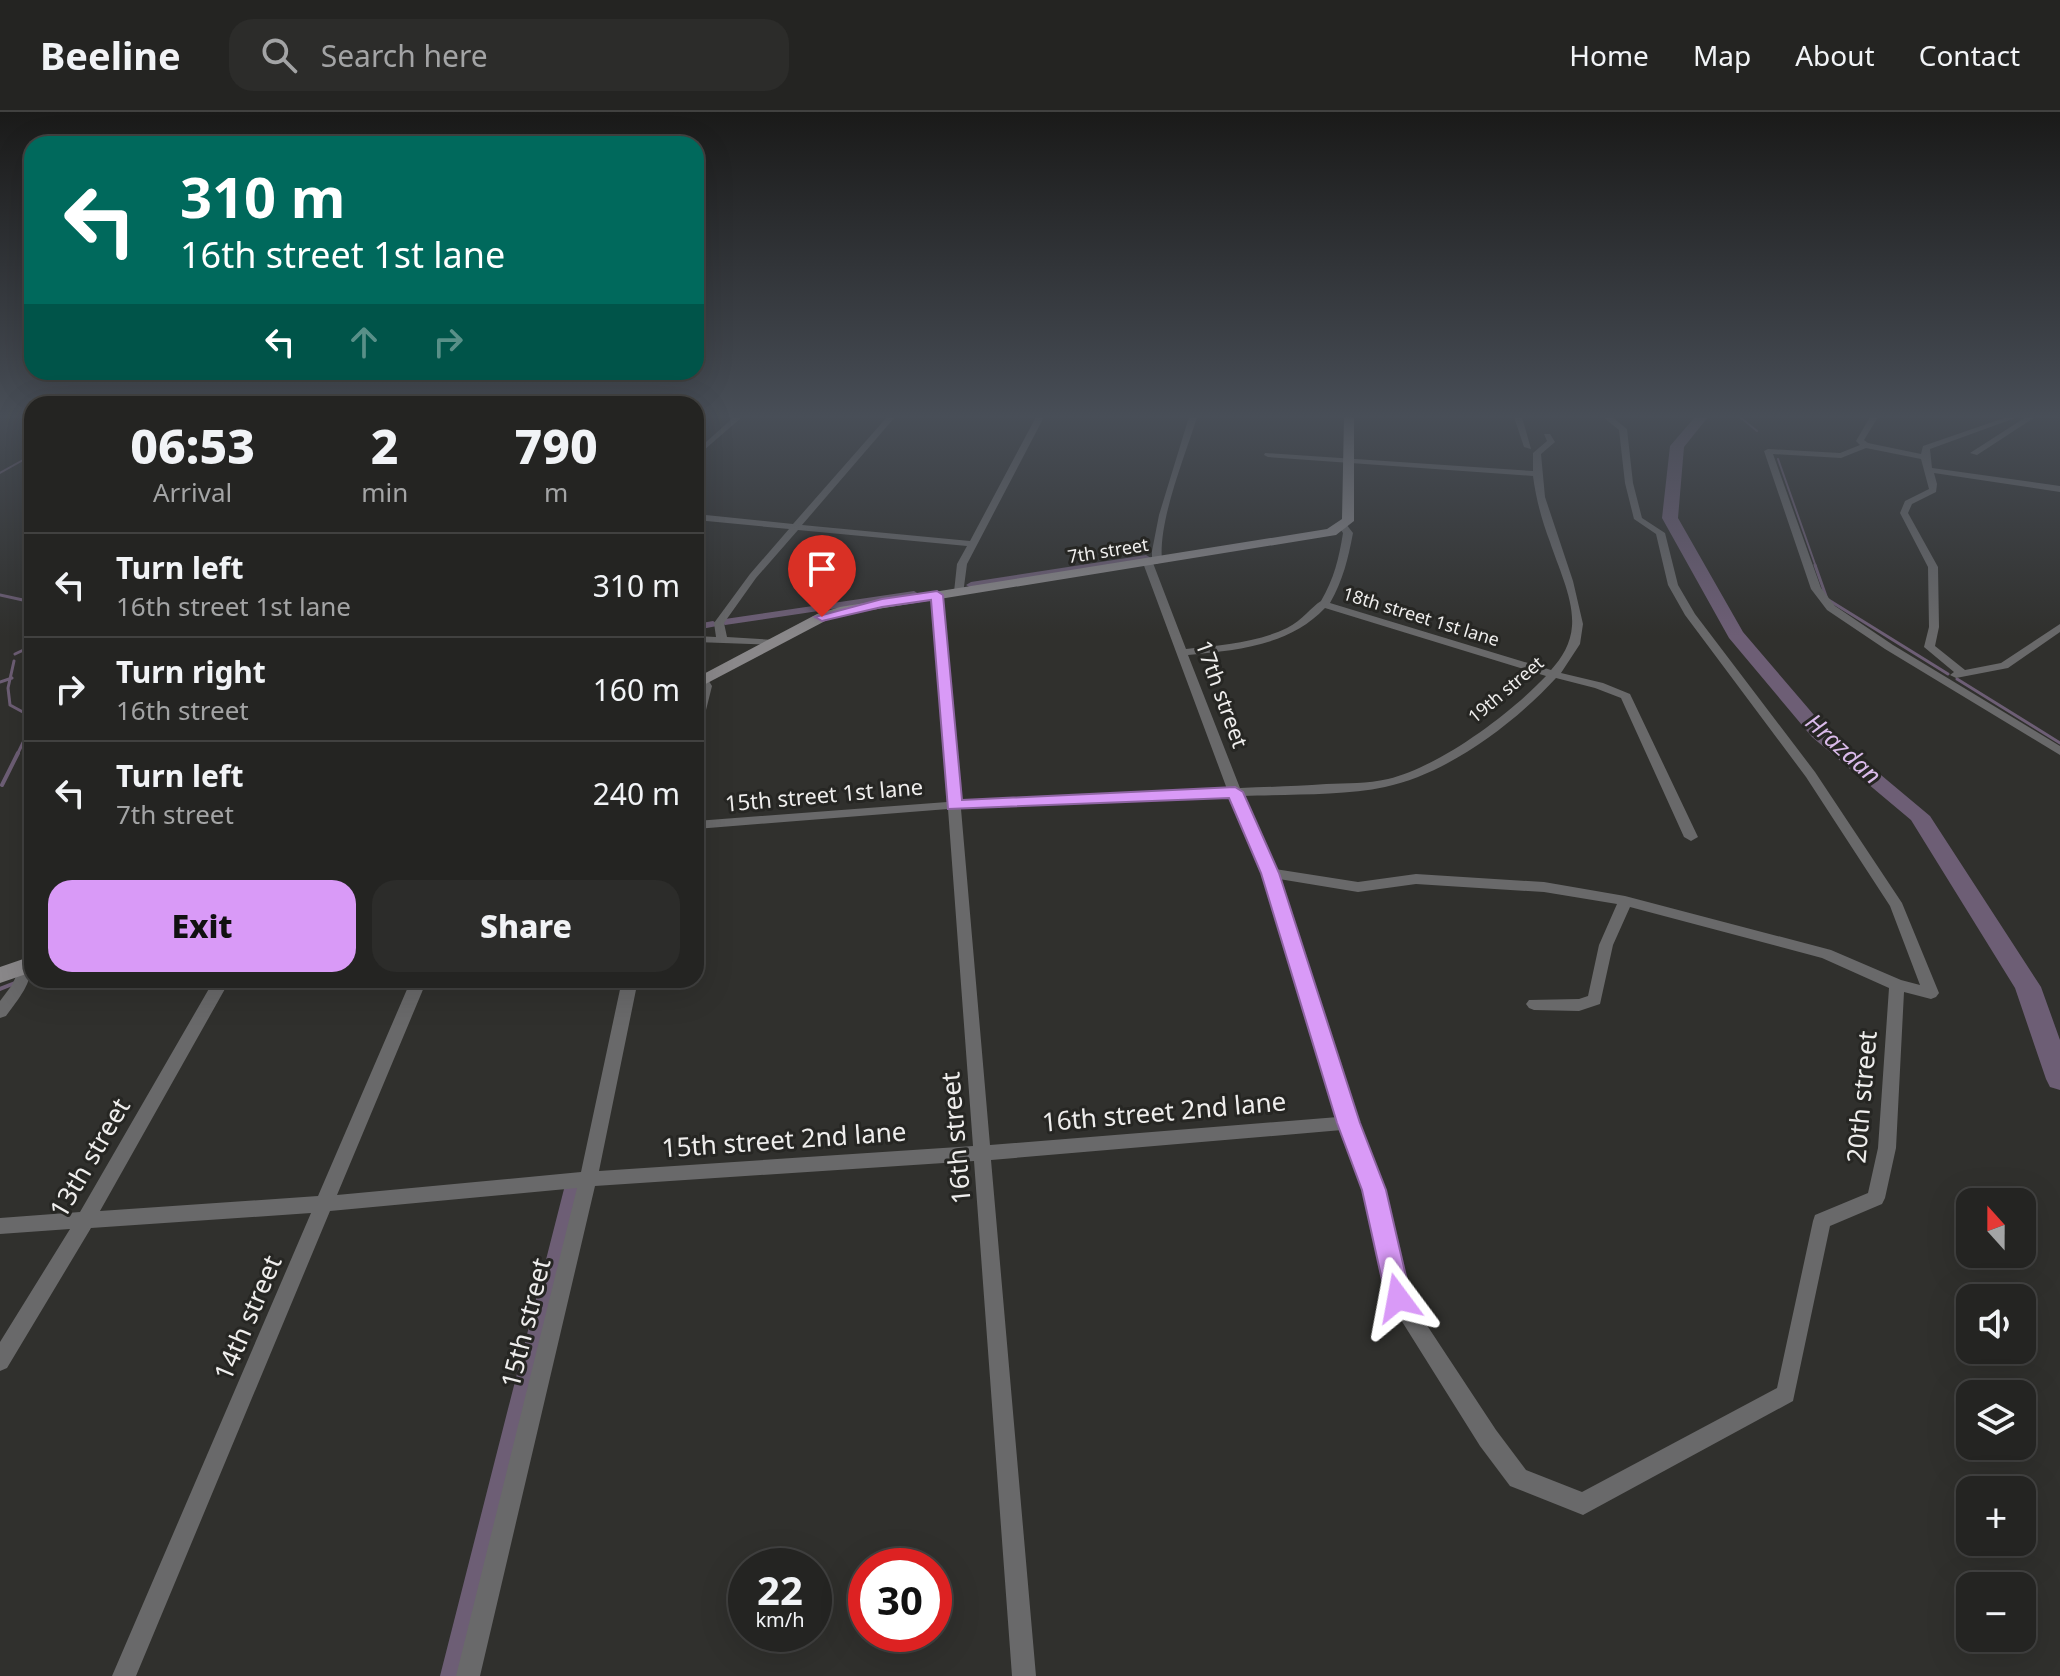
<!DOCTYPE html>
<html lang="en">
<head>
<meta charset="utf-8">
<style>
  :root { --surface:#242422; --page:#2c2c2a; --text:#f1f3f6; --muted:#a3a4a5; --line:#414140; --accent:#d99af7 }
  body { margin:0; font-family:"Noto Sans",sans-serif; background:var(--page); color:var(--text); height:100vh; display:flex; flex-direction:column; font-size:30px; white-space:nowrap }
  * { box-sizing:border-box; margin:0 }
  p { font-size:26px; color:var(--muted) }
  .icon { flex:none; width:44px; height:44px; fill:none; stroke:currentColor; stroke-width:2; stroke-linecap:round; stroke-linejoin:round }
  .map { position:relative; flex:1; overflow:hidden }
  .side { position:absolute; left:24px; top:284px; width:680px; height:592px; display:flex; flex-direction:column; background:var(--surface); border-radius:24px; box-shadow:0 8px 32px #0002,0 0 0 2px var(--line) }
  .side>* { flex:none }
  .guide { position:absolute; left:24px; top:24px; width:680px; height:244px; border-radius:24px; box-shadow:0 8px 32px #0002,0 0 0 2px var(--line); background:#00695c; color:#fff; overflow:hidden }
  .needle { width:52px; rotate:339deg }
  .buttons { position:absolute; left:1956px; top:1076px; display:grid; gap:16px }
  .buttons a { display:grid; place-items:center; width:80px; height:80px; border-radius:16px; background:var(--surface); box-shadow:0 8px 32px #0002,0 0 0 2px var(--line); font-size:40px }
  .speed { position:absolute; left:728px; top:1436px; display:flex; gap:16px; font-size:40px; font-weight:700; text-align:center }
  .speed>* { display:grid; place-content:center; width:104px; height:104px; border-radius:50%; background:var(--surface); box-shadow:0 8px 32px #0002,0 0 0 2px var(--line); line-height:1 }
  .speed small { font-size:20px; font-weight:400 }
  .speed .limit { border:12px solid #d22; background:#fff; color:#111 }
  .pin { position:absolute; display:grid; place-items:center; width:68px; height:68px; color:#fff; margin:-82px -34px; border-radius:50% 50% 50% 0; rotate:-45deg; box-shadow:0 0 8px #0007 }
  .pin .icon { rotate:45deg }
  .me { position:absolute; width:88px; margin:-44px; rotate:347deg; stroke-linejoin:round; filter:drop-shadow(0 0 6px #0008) }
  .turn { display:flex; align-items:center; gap:28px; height:168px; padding:0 24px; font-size:36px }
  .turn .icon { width:104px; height:104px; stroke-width:2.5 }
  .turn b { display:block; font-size:56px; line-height:68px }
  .lanes { display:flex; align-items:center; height:76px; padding:0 24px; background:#0003; justify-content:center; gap:40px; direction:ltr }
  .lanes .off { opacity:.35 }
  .eta { display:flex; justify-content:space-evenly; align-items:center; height:136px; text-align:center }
  .eta b { font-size:48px; font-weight:800; line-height:56px }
  .cta { display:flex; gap:16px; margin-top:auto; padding:16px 24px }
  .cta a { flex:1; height:92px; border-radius:24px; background:var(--accent); color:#111; font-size:32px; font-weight:800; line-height:92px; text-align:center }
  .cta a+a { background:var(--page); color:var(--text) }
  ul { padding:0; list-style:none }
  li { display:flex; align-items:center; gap:24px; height:104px; padding:0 24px; border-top:2px solid var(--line) }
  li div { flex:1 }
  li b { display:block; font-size:30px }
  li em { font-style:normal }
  header { display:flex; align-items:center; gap:48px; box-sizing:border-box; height:112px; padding:0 40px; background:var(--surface); border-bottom:2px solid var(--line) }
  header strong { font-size:38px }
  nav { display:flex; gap:44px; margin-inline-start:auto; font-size:28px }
  .search { width:560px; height:72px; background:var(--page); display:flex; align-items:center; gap:20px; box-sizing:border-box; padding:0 28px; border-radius:24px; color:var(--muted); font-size:30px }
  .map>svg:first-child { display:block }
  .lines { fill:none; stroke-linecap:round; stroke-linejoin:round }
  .stream-far2 { stroke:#6d5e75; stroke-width:2 }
  .stream-far1 { stroke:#6d5e75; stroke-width:3 }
  .stream { stroke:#6d5e75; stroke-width:4 }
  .canal { fill:#6d5e75; fill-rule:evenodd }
  .river { fill:#6d5e75; fill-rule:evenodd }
  .minor { fill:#69696a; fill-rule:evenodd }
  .secondary { fill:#8a888a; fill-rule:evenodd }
  .route { fill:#d99af7; stroke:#8d64a1; stroke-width:2 }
  .labels { text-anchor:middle; stroke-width:6; stroke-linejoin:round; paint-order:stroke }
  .far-street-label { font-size:18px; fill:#efeeed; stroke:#262623 }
  .street-label { font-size:22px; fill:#efeeed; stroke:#262623 }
  .water-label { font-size:24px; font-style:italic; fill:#d9bae9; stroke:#262623 }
  .near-street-label { font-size:26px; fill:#efeeed; stroke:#262623 }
</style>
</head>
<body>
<header>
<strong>Beeline</strong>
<div class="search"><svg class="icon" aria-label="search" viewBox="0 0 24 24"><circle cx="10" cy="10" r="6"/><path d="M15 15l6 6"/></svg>Search here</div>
<nav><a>Home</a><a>Map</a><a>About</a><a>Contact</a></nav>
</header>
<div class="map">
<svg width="2060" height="1564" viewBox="0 0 2060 1564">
  <rect width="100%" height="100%" fill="#30302d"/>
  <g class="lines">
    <!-- stream-far2 -->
    <path class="stream-far2" d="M 1740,305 L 1757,319
      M 1778,347 L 1816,455
      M 0,361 L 32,343"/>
    <!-- stream-far1 -->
    <path class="stream-far1" d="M 1815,453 L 1827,487 L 1948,562
      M 0,483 L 32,490
      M 15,542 L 32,534
      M 14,549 L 8,576 L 10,593 L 32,605
      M 1957,567 L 2060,631
      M 0,570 L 12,566
      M 17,643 L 32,612"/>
    <!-- stream -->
    <path class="stream" d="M 2,673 L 18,641
      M 0,877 L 15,871"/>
    <!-- canal -->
    <path class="canal" d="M 1146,443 L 1151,446 L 1149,448 L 971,476 L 966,473 L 971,470 Z
      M 914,479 L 919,482 L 918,484 L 725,513 L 720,510 L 725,507 Z
      M 713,509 L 718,512 L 717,514 L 696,518 L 696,512 Z
      M 573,1069 L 579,1072 L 582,1077 L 464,1564 L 440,1564 L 564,1077 L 567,1072 Z"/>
    <!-- river -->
    <path class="river" d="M 1695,305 L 1708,305 L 1684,335 L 1678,406 L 1743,520 L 1826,617 L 1930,704 L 2041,875 L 2060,928 L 2060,978 L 2050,975 L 2046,967 L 2015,876 L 1911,708 L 1812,625 L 1729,526 L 1662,406 L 1670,334 Z"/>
    <!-- minor -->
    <path class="minor" d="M 734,305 L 742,305 L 696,345 L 696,339 Z
      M 887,305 L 895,305 L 802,413 L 970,429 L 1036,305 L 1044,305 L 967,452 L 963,482 L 954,480 L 957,452 L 967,434 L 798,418 L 756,466 L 724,511 L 727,525 L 774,528 L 778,529 L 778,533 L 696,530 L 696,524 L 716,525 L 714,511 L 750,462 L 789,417 L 696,408 L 696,402 L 793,412 Z
      M 1189,305 L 1197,305 C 1185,345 1158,408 1162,449 L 1157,452 L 1152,449 L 1152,439 L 1159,403 Z
      M 1514,305 L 1522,305 L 1531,337 L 1524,335 Z
      M 1603,305 L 1612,305 L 1627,317 L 1633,371 L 1642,406 L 1665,421 L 1678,473 L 1695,502 L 1815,660 L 1902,791 L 1939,881 L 1936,885 L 1931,887 L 1904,880 L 1896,1036 L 1885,1086 L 1882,1092 L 1830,1114 L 1793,1289 L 1583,1403 L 1510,1374 L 1480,1334 L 1391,1192 L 1365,1078 L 1342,1018 L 991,1048 L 1036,1564 L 1012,1564 L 974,1049 L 595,1074 L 480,1564 L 456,1564 L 577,1076 L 330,1099 L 136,1564 L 112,1564 L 311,1101 L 91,1116 L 7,1256 L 0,1259 L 0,1230 L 70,1117 L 0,1122 L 0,1106 L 80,1100 L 214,868 L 230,868 L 100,1099 L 318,1084 L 411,868 L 427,868 L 337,1083 L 581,1060 L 622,868 L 638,868 L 599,1059 L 973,1034 L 948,697 L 696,717 L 696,709 L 947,690 L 932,483 L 937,480 L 942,483 L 960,689 L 1227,677 L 1143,451 L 1148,448 L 1153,451 L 1186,537 C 1220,533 1256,531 1287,516 C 1303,508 1311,495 1321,489 C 1334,467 1339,446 1343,421 L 1338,414 L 1346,412 L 1353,421 C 1348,447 1343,468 1330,491 L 1551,558 C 1562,546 1571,531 1572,514 C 1574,487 1558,455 1550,430 C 1542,409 1536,387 1533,364 L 1268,345 L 1264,343 L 1265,341 L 1533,359 L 1533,341 L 1547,329 L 1544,322 L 1550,322 L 1555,330 L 1541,342 L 1545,385 L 1573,469 L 1583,512 L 1580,532 L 1561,561 L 1603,571 L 1630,582 L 1698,725 L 1691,729 L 1684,725 L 1621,586 L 1595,576 L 1556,566 C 1514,612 1447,662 1385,675 C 1343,684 1287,682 1243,684 L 1275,757 L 1358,770 L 1416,762 L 1544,770 L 1625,784 L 1831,838 L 1901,868 L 1920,873 L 1890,794 L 1806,665 L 1685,503 L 1668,473 L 1656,422 L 1634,407 L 1625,371 L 1619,318 ZM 1325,496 L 1546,564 C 1510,602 1439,655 1388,667 C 1367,672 1347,671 1326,672 C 1297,674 1269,675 1240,676 L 1188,543 C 1237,538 1289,534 1325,496 ZM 1230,684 L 1263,761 L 1338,1005 L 990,1033 L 961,697 ZM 1279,767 L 1358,780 L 1416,772 L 1544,780 L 1617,792 L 1599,833 L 1588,884 L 1579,887 L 1529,888 L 1526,892 L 1529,896 L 1534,898 L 1579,899 L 1600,892 L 1613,833 L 1630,795 L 1822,846 L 1889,876 L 1878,1036 L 1868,1081 L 1815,1103 L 1813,1109 L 1777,1276 L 1582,1380 L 1526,1358 L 1496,1318 L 1407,1183 L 1383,1078 L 1357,1011 Z
      M 1870,305 L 1878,305 L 1864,328 L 1868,331 L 1921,342 L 1923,334 L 2007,305 L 2018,305 L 1930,337 L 1932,356 L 2060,374 L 2060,380 L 1934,361 L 1937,372 L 1936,380 L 1912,392 L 1908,401 L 1938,455 L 1939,515 L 1935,534 L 1965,558 L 2001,551 L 2060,512 L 2060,520 L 2008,556 L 1956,566 L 1950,563 L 1954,560 L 1924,535 L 1929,515 L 1928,455 L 1900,401 L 1905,389 L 1929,377 L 1921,347 L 1866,336 L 1841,346 L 1773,342 L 1821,476 L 1835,494 L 1893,533 L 2060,634 L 2060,643 L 1885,537 L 1827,498 L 1811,477 L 1764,339 L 1768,337 L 1840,341 L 1860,333 L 1856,329 Z
      M 2026,305 L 2035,305 L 1977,343 L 1970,341 Z
      M 703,565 L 707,566 L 712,574 L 702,614 L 696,618 L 696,591 L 700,574 L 697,568 Z
      M 28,848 L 32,849 C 32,872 19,886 6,904 L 0,906 L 0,889 L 12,873 L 23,849 Z"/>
    <!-- secondary -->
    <path class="secondary" d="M 1344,305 L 1354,305 L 1354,409 L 1336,423 L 847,502 L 827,508 L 696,577 L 696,566 L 817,502 L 840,495 L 1327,417 L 1342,407 Z
      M 32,844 L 32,860 L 0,871 L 0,855 Z"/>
  </g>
  <!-- sky -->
  <linearGradient id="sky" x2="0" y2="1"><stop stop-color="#1a1a19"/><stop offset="0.58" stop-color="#484e57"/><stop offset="1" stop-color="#484e57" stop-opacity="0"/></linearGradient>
  <rect width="2060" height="524" fill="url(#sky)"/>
  <!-- route -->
  <path class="route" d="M 937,479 L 943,483 L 962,688 L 1235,675 L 1243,680 L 1279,761 L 1360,1011 L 1386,1078 L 1411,1186 L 1407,1195 L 1398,1198 L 1389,1195 L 1386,1186 L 1362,1078 L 1337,1011 L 1261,761 L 1229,686 L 948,697 L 931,488 L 882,495 L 822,509 L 815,505 L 882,487 Z"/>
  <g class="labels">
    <!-- far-street labels -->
    <g class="far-street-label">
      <text transform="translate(1108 439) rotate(-9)" y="6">7th street</text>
      <text transform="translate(1421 505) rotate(17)" y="6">18th street 1st lane</text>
      <text transform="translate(1506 578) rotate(-40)" y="6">19th street</text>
    </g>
    <!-- street labels -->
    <g class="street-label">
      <text transform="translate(1222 582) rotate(70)" y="8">17th street</text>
      <text transform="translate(824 683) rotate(-5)" y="8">15th street 1st lane</text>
    </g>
    <!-- water labels -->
    <g class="water-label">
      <text transform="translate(1843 637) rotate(42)" y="8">Hrazdan</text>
    </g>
    <!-- near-street labels -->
    <g class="near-street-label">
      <text transform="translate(1862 985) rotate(-85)" y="9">20th street</text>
      <text transform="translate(1164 1000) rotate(-5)" y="9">16th street 2nd lane</text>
      <text transform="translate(956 1026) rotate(-95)" y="9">16th street</text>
      <text transform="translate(784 1028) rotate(-4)" y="9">15th street 2nd lane</text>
      <text transform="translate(90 1046) rotate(-60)" y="9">13th street</text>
      <text transform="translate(248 1206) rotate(-67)" y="9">14th street</text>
      <text transform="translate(526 1211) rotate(-76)" y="9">15th street</text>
    </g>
  </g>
</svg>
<div class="buttons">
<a><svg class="needle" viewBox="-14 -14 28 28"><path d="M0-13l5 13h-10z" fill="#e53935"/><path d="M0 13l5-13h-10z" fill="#a3a4a5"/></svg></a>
<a><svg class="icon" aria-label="sound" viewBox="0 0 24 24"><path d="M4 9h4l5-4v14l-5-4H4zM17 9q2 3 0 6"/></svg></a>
<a><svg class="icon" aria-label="layers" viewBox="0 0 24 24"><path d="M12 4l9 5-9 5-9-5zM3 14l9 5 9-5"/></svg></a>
<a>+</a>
<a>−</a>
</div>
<div class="speed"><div>22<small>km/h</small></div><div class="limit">30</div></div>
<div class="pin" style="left:822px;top:505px;background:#d93025"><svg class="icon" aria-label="arrive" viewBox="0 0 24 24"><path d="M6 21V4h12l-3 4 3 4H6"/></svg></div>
<svg class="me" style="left:1398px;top:1186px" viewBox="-20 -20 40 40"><path d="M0-17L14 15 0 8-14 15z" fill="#d99af7" stroke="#fff" stroke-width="4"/></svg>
<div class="guide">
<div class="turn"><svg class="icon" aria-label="left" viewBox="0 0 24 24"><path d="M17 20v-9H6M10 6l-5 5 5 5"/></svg><div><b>310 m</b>16th street 1st lane</div></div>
<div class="lanes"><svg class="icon" aria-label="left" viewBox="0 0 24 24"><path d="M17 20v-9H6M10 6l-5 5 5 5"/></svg><svg class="icon off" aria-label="ahead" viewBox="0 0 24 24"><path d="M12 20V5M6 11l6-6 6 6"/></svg><svg class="icon off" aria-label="right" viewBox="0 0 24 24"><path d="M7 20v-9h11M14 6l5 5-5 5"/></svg></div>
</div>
<section class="side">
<div class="eta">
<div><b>06:53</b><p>Arrival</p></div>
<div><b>2</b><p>min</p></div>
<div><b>790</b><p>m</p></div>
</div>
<ul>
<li><svg class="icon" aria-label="left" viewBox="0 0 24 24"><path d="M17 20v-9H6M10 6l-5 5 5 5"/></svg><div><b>Turn left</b><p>16th street 1st lane</p></div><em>310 m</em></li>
<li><svg class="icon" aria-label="right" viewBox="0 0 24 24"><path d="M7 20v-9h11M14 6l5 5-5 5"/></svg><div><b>Turn right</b><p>16th street</p></div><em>160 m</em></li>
<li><svg class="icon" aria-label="left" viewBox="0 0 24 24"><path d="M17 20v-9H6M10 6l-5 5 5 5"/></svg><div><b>Turn left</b><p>7th street</p></div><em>240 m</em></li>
</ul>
<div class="cta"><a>Exit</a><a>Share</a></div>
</section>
</div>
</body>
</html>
